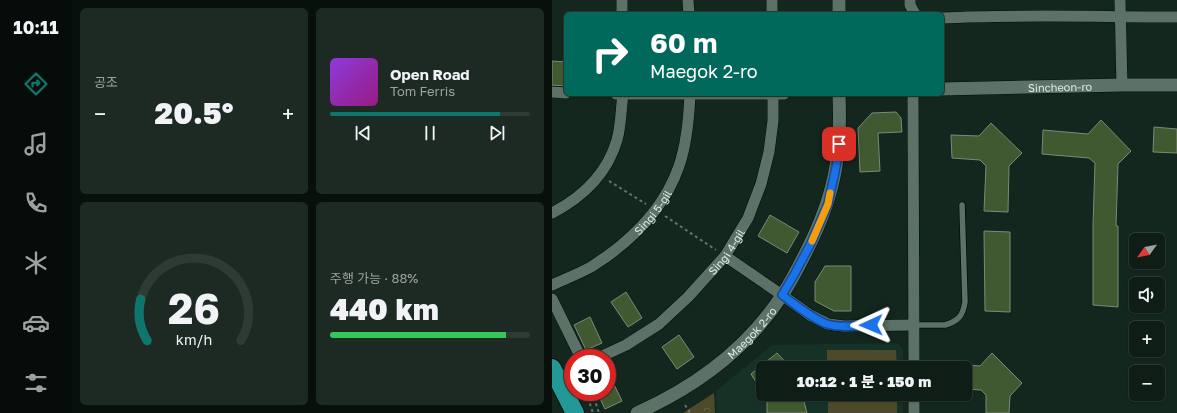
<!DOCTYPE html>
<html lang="ko">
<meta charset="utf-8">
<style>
body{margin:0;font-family:"Golos Text","Noto Sans KR",sans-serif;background:#1c2a23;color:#f1f3f6;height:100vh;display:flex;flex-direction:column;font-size:15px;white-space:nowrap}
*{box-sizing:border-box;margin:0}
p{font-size:13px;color:#9ba2a1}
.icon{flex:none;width:22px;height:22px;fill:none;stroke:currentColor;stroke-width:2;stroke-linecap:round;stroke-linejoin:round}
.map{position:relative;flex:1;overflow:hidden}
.details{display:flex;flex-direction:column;gap:8px;padding:8px;background:#08100c;width:480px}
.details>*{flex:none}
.top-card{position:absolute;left:12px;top:12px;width:380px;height:84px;border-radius:6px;box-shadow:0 1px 3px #0004,0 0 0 1px #2e3b35;background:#00695c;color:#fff;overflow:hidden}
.needle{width:26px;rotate:237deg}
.controls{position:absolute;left:577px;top:233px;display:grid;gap:8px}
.controls a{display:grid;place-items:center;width:36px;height:36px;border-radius:6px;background:#0e1d16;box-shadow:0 1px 3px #0004,0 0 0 1px #2e3b35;font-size:20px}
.speed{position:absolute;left:12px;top:349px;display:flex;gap:8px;font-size:20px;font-weight:700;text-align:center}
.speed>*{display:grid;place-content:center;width:52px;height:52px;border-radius:50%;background:#0e1d16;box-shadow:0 1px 3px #0004,0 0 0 1px #2e3b35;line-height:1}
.speed .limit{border:6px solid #d22;background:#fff;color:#111}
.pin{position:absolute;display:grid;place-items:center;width:34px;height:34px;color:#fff;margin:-17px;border-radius:8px;box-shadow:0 2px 6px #0006}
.me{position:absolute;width:44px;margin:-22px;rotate:269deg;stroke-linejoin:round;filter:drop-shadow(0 0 3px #0008)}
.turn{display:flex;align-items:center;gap:14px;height:84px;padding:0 20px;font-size:18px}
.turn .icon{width:52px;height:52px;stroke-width:2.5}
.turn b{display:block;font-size:28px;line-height:34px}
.big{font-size:30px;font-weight:800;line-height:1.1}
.details .card{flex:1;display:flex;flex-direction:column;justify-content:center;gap:6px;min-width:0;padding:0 14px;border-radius:6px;background:#1c2a23}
.details .dial{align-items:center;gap:0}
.dial svg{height:104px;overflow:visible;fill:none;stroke:#2e3b35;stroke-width:7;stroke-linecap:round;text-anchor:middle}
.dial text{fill:#f1f3f6;stroke:none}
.song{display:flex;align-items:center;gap:12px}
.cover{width:48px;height:48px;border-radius:6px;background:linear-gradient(135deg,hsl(270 70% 55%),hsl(310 70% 35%))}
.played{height:4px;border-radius:2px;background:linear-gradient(90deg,#0f766e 85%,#2e3b35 85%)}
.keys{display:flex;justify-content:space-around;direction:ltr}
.heat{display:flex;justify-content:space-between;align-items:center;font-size:22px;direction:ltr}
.charge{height:6px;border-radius:3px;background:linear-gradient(90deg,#34c759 88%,#2e3b35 0)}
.details .tiles{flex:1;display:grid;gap:8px;grid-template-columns:repeat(2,1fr)}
.trip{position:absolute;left:204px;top:361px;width:216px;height:40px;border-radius:6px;background:#0e1d16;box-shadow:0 1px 3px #0004,0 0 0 1px #2e3b35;font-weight:800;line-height:40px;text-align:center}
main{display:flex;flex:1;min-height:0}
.tabs{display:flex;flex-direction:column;width:72px;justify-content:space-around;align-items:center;background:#060c09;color:#9ba2a1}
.tabs .icon{width:28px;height:28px}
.tabs .on{color:#0f766e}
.tabs b{font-size:18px;color:#f1f3f6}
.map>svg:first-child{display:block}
.built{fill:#163125}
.park{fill:url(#park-crowns)}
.pitch{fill:#4d4a2c}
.building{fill:#415931;stroke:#7e8977}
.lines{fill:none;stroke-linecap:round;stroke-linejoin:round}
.service-casing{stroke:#010f08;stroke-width:7}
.minor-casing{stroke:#010f08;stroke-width:12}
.tertiary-casing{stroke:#010f08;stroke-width:14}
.trunk-casing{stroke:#010f08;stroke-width:20}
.path{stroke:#63746c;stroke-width:2;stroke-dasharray:3 3;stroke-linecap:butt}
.service{stroke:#5d7267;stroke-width:5.5}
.minor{stroke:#5d7267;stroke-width:11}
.tertiary{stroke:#5d7267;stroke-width:13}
.trunk{stroke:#229996;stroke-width:18}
.route-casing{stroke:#114b97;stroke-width:10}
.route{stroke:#1a73e8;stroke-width:7}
.slow{stroke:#f59e0b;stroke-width:7}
.labels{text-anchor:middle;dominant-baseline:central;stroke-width:4;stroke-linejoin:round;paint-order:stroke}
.street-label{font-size:11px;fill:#dfebe5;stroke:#060e0a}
</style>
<main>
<nav class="tabs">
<b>10:11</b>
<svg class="icon on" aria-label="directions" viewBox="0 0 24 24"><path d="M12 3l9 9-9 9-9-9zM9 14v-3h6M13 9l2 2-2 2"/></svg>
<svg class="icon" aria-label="music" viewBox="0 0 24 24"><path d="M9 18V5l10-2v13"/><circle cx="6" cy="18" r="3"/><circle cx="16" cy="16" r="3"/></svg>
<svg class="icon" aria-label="phone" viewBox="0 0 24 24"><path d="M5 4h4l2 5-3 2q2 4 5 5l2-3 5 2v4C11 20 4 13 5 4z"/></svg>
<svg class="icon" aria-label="climate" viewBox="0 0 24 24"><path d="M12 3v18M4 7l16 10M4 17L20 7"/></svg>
<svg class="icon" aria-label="car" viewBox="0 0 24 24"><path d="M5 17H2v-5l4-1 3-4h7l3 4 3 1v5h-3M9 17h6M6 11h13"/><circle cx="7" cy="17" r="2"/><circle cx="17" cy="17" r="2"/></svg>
<svg class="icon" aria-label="filters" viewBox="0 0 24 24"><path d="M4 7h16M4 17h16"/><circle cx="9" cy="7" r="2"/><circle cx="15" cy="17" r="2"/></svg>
</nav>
<section class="details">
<div class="tiles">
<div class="card"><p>공조</p>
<div class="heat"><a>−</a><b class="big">20.5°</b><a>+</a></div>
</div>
<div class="card">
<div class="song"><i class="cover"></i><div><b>Open Road</b><p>Tom Ferris</p></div></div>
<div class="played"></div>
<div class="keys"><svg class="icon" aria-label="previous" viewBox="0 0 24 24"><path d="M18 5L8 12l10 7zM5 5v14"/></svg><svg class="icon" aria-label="pause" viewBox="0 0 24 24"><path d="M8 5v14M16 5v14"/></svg><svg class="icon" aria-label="next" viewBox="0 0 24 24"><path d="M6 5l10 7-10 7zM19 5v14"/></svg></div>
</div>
<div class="card dial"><svg viewBox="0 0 100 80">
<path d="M14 69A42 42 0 1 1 86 69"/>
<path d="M14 69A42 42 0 0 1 9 37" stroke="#0f766e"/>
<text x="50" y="56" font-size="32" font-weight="700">26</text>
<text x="50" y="72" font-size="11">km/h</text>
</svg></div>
<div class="card"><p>주행 가능 · 88%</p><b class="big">440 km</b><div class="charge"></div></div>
</div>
</section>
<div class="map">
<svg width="625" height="413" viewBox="0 0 625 413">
<defs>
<pattern id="park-crowns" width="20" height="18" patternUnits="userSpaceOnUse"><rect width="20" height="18" fill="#4d4a2c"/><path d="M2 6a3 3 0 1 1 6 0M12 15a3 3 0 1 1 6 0" fill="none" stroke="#66644a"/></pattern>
</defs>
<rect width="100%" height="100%" fill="#13271e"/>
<polygon class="built" points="345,343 351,349 351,368 211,368 211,394 351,394 351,413 165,413 164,391 220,345"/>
<polygon class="park" points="162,393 163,413 131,413"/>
<g class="pitch">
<polygon points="275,350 344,350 345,368 275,368"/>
<rect x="276" y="394" width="69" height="19"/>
</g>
<g class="building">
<polygon points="0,61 14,62 14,86 0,85"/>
<polygon points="344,112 349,118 350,132 326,133 328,171 308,172 306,128 320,113"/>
<polygon points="549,120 579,151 566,164 564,226 566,226 566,307 541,305 541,225 543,163 537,158 490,154 491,130 536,134"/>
<polygon points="439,123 470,153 457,166 456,212 432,211 434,166 428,160 400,158 399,135 427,136"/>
<polygon points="602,127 625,129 625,153 601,152"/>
<polygon points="218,215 247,232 235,253 206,236"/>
<polygon points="432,231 458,232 458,312 433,311"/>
<polygon points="273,266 299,266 299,311 282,311 263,301 263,282"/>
<polygon points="74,292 90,318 76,327 59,302"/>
<polygon points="38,317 50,343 34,350 22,325"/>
<polygon points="127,335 142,357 125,369 110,347"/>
<polygon points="225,353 239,368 211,368 211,393 199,374"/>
<polygon points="440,353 470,383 458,396 457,413 434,413 434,395 429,390 413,389 413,365 428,366"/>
<polygon points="55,370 70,401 53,409 45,392 55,392"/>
<polygon points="215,394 250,394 255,413 215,413"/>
</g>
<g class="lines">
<defs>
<path id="service" d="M362,325H393C407,321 411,315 413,302L410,205"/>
<g id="minor">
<polyline points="70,0 70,14"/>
<polyline points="136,0 137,14"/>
<polyline points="220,0 220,14"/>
<polyline points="358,0 358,5 363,14"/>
<polyline points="568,0 570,85"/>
<path d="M390,18C468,14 547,17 625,17"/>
<polyline points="0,92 14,93"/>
<polyline points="64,94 232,94"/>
<polyline points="361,94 362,368"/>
<path d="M0,213C31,197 55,174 65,140C69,126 69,109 71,94"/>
<polyline points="173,256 230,295 258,315 276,324 292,326 361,325"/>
<path id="s1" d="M0,285C13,279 26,274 39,267C44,264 49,260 54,257C86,234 114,204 127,166C135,143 137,118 138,94"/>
<polyline points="0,299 29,358"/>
<path id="s2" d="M46,358L74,345L107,324L136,297L173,256L196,218L209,184L217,152L221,121V94"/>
<polyline points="362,394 362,413"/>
</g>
<g id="tertiary">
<polyline points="287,0 287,14"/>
<path id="s3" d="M390,89L570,85H625"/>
<path id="s4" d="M85,413C143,387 196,348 231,294C239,281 246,268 253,254C267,227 279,198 284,166C288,142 288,118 287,94"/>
</g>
<polyline id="trunk" points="0,368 23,413"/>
</defs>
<use href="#service" class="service-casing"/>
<use href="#minor" class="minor-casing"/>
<use href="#tertiary" class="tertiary-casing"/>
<use href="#trunk" class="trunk-casing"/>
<g class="path">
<polyline points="57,181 94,204"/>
<polyline points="113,216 164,250"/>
<polyline points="34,392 41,413"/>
<polyline points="40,392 47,413"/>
<polyline points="133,405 138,413"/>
</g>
<use href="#service" class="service"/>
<use href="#minor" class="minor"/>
<use href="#tertiary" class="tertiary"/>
<use href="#trunk" class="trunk"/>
</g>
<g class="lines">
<defs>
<path id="route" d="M287,144L284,167L276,204L259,243L242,275L230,295C244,305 259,318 275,324C288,328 305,326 319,325"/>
</defs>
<use href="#route" class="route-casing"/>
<use href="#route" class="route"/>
<polyline class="slow" points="260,241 276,204 278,193"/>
</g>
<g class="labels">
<g class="street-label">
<text stroke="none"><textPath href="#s3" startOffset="118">Sincheon-ro</textPath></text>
<text stroke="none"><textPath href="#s1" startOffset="126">Singi 5-gil</textPath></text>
<text stroke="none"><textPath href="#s2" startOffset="169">Singi 4-gil</textPath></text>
<text stroke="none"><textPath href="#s4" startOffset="141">Maegok 2-ro</textPath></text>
</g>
</g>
</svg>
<div class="controls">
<a><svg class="needle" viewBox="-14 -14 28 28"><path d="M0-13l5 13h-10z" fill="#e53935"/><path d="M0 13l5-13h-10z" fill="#9ba2a1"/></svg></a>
<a><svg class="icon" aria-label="sound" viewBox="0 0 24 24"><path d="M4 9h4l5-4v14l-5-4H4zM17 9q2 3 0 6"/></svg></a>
<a>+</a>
<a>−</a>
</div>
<div class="speed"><div class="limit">30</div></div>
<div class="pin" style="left:287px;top:144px;background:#d93025"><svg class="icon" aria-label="arrive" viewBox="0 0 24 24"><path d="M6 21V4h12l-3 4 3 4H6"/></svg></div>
<svg class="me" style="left:319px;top:325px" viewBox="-20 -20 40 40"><path d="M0-17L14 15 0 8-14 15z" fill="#1a73e8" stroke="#fff" stroke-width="4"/></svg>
<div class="trip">10:12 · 1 분 · 150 m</div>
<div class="top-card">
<div class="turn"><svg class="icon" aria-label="right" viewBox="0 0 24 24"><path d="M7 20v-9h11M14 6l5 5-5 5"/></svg><div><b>60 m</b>Maegok 2-ro</div></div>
</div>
</div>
</main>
